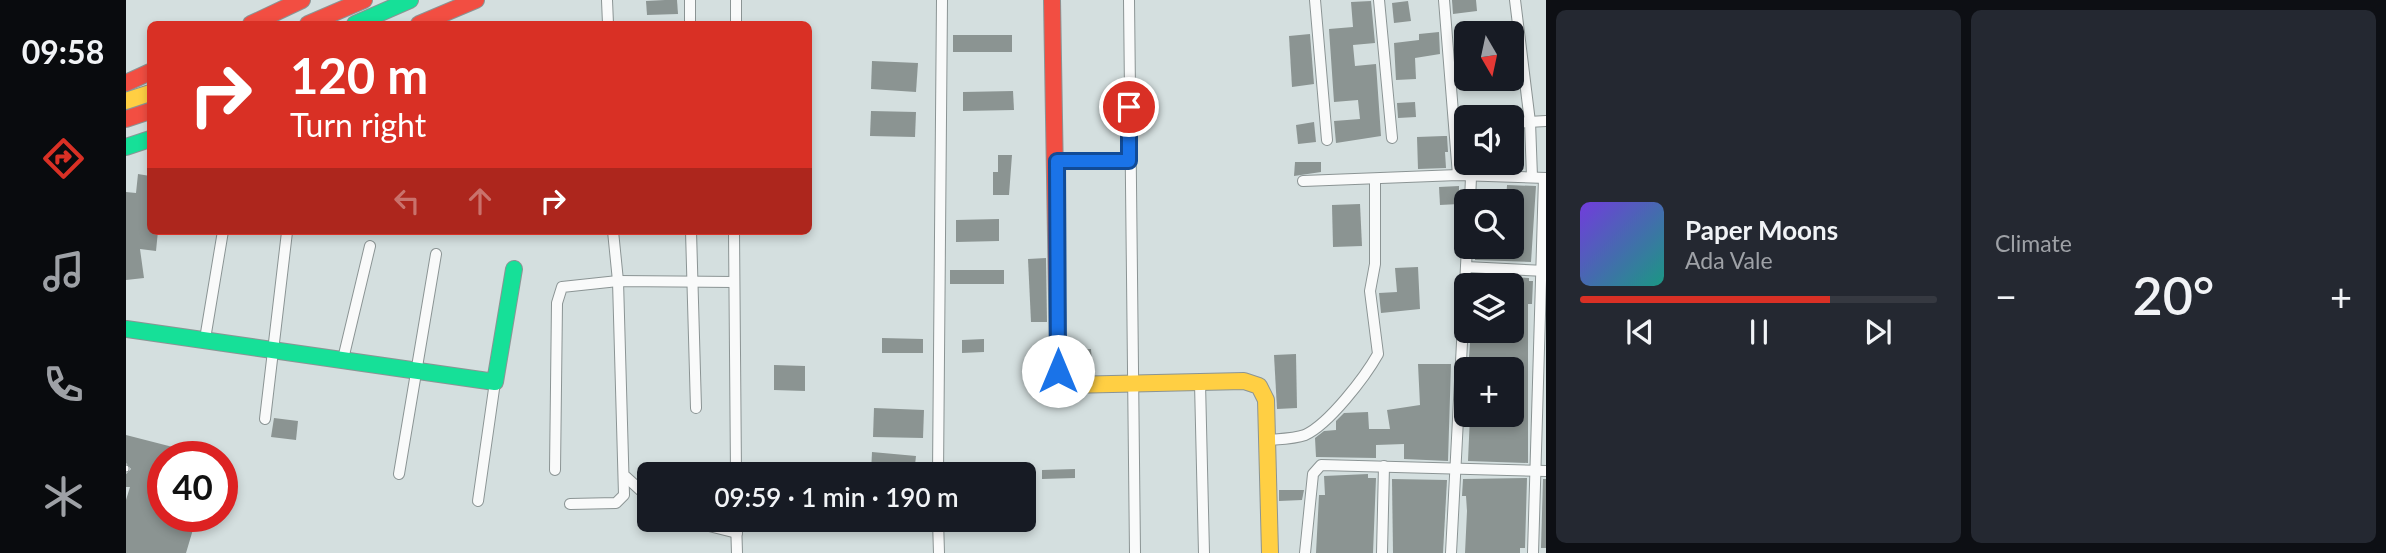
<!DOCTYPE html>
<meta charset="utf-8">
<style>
body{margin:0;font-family:Lato,sans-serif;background:#242831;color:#f1f3f6;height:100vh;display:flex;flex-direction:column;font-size:26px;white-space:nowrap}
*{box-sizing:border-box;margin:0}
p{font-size:23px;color:#9ea1a6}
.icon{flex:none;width:38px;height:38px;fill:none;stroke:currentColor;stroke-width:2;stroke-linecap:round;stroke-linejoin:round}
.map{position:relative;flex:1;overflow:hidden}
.side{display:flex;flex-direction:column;gap:10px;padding:10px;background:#0d0f14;width:840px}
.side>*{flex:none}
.hud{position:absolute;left:21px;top:21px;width:665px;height:214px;border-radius:10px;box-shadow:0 4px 10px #0003;background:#d93025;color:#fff;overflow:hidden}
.needle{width:46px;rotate:171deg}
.fabs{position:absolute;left:1328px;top:21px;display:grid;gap:14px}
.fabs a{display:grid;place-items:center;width:70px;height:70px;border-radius:10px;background:#171b24;box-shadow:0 4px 10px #0003;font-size:35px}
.speed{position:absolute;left:21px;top:441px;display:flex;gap:14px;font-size:35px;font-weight:700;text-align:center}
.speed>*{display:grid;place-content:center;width:91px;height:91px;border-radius:50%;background:#171b24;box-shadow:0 4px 10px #0003;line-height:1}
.speed .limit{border:10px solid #d22;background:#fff;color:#111}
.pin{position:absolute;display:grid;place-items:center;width:60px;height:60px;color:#fff;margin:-30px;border:4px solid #fff;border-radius:50%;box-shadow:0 2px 7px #0007}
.me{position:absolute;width:77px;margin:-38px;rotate:0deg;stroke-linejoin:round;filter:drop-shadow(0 0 5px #0008)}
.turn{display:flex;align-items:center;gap:24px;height:147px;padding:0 28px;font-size:32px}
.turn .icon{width:91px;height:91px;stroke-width:2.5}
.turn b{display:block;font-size:49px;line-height:60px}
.lanes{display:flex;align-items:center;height:66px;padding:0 28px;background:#0003;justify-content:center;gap:35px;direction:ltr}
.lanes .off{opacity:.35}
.big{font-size:52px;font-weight:600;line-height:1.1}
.side .tile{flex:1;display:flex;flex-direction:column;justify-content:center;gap:10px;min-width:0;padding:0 24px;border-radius:10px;background:#242831}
.song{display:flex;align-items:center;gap:21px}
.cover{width:84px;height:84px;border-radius:10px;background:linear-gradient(135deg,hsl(260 70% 55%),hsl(170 70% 35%))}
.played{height:7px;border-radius:4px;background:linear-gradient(90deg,#d93025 70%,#363941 70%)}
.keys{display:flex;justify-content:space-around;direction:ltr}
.heat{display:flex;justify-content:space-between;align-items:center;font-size:38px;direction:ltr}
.side .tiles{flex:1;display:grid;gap:10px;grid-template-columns:repeat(2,1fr)}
.trip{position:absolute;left:511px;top:462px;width:399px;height:70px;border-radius:10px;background:#171b24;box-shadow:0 4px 10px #0003;font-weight:600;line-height:70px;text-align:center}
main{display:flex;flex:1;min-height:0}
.dock{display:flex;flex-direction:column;width:126px;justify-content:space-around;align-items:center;background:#090b0e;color:#9ea1a6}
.dock .icon{width:49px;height:49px}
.dock .active{color:#d93025}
.dock b{font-size:32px;color:#f1f3f6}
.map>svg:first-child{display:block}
.building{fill:#8b9492}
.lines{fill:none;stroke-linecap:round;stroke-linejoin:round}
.lane-casing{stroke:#8b9494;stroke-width:7}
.street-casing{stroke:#8b9494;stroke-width:12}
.fast-casing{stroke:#8b9494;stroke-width:18}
.slow-casing{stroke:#8b9494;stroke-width:18}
.jam-casing{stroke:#8b9494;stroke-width:18}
.lane{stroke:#f9fafa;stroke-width:5}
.street{stroke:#f9fafa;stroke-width:10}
.fast{stroke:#16e098;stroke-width:16}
.slow{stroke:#ffcf43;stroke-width:16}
.jam{stroke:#f24e42;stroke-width:16}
.route-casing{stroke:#114b97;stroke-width:18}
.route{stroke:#1a73e8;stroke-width:12}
</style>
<main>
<nav class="dock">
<b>09:58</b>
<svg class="icon active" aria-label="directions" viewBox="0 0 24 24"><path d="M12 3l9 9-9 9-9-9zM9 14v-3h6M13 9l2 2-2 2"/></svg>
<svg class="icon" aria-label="music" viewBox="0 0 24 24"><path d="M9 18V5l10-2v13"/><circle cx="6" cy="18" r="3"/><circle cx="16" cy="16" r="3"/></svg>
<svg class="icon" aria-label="phone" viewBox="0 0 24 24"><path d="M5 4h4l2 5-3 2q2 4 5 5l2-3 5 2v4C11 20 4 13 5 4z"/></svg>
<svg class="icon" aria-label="climate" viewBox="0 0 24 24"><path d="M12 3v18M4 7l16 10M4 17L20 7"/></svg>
</nav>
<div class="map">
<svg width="1420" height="553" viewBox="0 0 1420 553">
<rect width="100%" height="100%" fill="#d4dfdf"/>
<g class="building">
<polygon points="539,0 551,0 552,14 521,15 520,1"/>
<polygon points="1326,0 1350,0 1351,11 1327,14"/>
<polygon points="1245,1 1249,43 1227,45 1229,66 1250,64 1255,136 1210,143 1208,121 1234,119 1232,100 1208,102 1203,29 1227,27 1225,2"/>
<polygon points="1282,1 1285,21 1268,23 1266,3"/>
<polygon points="1340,29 1340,46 1330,47 1328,30"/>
<polygon points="1313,32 1314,54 1289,58 1290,79 1270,80 1268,43 1293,40 1293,34"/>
<polygon points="1184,34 1188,84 1166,87 1163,36"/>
<rect x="827" y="35" width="59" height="17"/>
<polygon points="746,61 792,63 790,92 745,89"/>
<polygon points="1358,79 1391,79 1392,85 1359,89"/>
<polygon points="887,91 888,110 837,111 837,92"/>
<polygon points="1289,102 1290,117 1272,118 1271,103"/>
<polygon points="745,111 790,112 789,137 744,136"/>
<polygon points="1188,122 1190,142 1172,144 1170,125"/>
<polygon points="1318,136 1321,136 1322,152 1319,152 1320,168 1292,169 1291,137"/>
<polygon points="872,155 886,155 883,195 867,195 867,172 872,172"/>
<polygon points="1169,162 1195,162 1195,172 1168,176"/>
<polygon points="12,174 24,176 24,231 32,231 30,251 14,249 18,278 0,280 0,192 10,193"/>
<polygon points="1381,185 1410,186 1405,262 1349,260 1349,247 1386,247 1386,201 1380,201"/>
<polygon points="1333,186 1333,204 1314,205 1313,187"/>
<polygon points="1234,204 1236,246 1207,247 1206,205"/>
<polygon points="873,219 873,241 830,242 830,220"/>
<polygon points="920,258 921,322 905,322 902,259"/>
<polygon points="1292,267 1294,309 1255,313 1253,293 1271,292 1269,268"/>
<rect x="824" y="270" width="54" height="14"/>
<polygon points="1348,275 1403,278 1403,281 1407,281 1406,304 1402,304 1402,463 1342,461 1344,415 1386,415 1386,369 1342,369 1345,331 1386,331 1386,285 1348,285"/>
<polygon points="756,338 797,339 797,353 756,353"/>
<polygon points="858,339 858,352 836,353 836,340"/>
<polygon points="965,349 966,363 942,364 942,350"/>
<polygon points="1170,354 1171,408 1151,409 1148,355"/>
<polygon points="1292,364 1325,364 1322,461 1278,459 1278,444 1250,445 1250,458 1190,457 1189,438 1198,431 1210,430 1210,421 1218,413 1242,412 1243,429 1264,429 1261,410 1294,405"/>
<polygon points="648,365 679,366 679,391 648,390"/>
<polygon points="748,408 798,410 797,438 747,437"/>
<polygon points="148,418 172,421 170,440 145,437"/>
<polygon points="0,435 74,454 37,457 37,516 71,516 60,553 0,553 0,500 4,487 0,487 0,474 5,469 0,463"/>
<polygon points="746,452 790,456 788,474 745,473"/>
<polygon points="949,469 949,478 916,479 916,470"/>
<polygon points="1242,474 1242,478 1250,478 1247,553 1190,553 1193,495 1199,495 1198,476"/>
<polygon points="1401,478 1399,548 1394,548 1394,553 1339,553 1341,511 1340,496 1336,496 1337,479"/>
<polygon points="1266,479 1321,480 1317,553 1267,553"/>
<polygon points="1417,479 1420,479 1420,548 1415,548"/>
<polygon points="1153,490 1178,490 1176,500 1153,501"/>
</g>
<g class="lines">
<defs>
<polyline id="lane" points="0,469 0,468"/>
<g id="street">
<polyline points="481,0 482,24"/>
<polyline points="564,0 564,24"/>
<polyline points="1003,0 1009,553"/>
<polyline points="1189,0 1201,140"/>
<polyline points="1253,0 1266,138"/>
<polyline points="1318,0 1332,175"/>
<polyline points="1389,0 1404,122 1406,177"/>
<polyline points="610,24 610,0"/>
<polyline points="1386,123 1420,121"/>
<polyline points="931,161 1003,161"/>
<polyline points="1177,181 1332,175 1420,178"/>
<polyline points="1344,201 1345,177"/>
<polyline points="565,231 570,408"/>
<polyline points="608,231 610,474"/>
<polyline points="1340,267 1420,271"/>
<polyline points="79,339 97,231"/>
<polyline points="217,359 244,246"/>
<polyline points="1074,383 1078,553"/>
<polyline points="139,419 161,232"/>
<path d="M1141,440C1153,439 1168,439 1179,435C1203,424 1239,377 1252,354L1244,291L1249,264V179"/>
<polyline points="429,470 431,303 436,287 492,281 608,282"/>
<polyline points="273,474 310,254"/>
<polyline points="812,474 816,0"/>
<polyline points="500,477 523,498"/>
<polyline points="352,501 369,382"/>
<polyline points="444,504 490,503 498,495 492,281 487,231"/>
<polyline points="559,520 611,533"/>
<polyline points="610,520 611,553"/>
<polyline points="812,520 813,553"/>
<polyline points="1179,553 1187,474 1195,465 1420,471"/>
<polyline points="1256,553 1258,466"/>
<polyline points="1325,553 1341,247"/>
<polyline points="1407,553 1418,178"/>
</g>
<g id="fast">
<polyline points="229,24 284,0"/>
<polyline points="0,147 24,139"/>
<polyline points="0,329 369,382 388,269"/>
</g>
<g id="slow">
<polyline points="0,101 24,93"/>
<polyline points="932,354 935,381 942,385 1118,381 1133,386 1140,400 1144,553"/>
</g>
<g id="jam">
<polyline points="926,0 932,354"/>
<polyline points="125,24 176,0"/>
<polyline points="182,24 238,0"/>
<polyline points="293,24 350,0"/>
<polyline points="0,83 24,72"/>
<polyline points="0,119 24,111"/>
</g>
</defs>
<use href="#lane" class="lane-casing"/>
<use href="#street" class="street-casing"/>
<use href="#fast" class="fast-casing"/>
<use href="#slow" class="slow-casing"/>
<use href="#jam" class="jam-casing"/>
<use href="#lane" class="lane"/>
<use href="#street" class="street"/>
<use href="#fast" class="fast"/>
<use href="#slow" class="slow"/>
<use href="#jam" class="jam"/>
</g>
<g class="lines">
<defs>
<polyline id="route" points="932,371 931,161 1003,161 1003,107"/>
</defs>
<use href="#route" class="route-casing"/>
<use href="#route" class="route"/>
</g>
</svg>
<div class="fabs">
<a><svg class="needle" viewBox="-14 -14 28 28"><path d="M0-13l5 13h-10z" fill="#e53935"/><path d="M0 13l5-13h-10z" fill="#9ea1a6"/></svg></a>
<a><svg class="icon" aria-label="sound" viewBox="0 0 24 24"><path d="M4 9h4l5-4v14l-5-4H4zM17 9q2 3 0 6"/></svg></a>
<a><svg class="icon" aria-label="search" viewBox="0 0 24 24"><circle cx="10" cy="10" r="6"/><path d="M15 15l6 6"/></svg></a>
<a><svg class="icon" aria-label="layers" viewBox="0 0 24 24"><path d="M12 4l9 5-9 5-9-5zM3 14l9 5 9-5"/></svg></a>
<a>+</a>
</div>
<div class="speed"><div class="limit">40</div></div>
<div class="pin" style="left:1003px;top:107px;background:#d93025"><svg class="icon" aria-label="arrive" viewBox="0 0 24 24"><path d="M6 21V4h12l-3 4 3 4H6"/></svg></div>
<svg class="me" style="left:932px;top:371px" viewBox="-20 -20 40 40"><circle r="19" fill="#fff"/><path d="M0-13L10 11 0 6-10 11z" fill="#1a73e8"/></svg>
<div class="trip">09:59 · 1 min · 190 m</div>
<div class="hud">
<div class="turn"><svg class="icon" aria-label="right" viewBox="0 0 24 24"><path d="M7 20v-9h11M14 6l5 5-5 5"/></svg><div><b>120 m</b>Turn right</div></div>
<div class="lanes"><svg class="icon off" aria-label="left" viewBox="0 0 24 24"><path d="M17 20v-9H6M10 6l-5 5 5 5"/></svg><svg class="icon off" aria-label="ahead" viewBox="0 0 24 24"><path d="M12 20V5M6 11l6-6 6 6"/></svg><svg class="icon" aria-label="right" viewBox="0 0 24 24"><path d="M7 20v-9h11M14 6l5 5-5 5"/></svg></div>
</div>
</div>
<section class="side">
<div class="tiles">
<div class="tile">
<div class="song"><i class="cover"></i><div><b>Paper Moons</b><p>Ada Vale</p></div></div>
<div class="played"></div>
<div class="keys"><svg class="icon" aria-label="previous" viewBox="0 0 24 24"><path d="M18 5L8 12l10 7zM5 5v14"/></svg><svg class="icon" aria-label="pause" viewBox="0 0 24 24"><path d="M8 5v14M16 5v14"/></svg><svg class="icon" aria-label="next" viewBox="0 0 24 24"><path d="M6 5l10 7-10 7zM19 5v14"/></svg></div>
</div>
<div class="tile"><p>Climate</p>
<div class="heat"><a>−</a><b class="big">20°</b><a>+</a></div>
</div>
</div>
</section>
</main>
